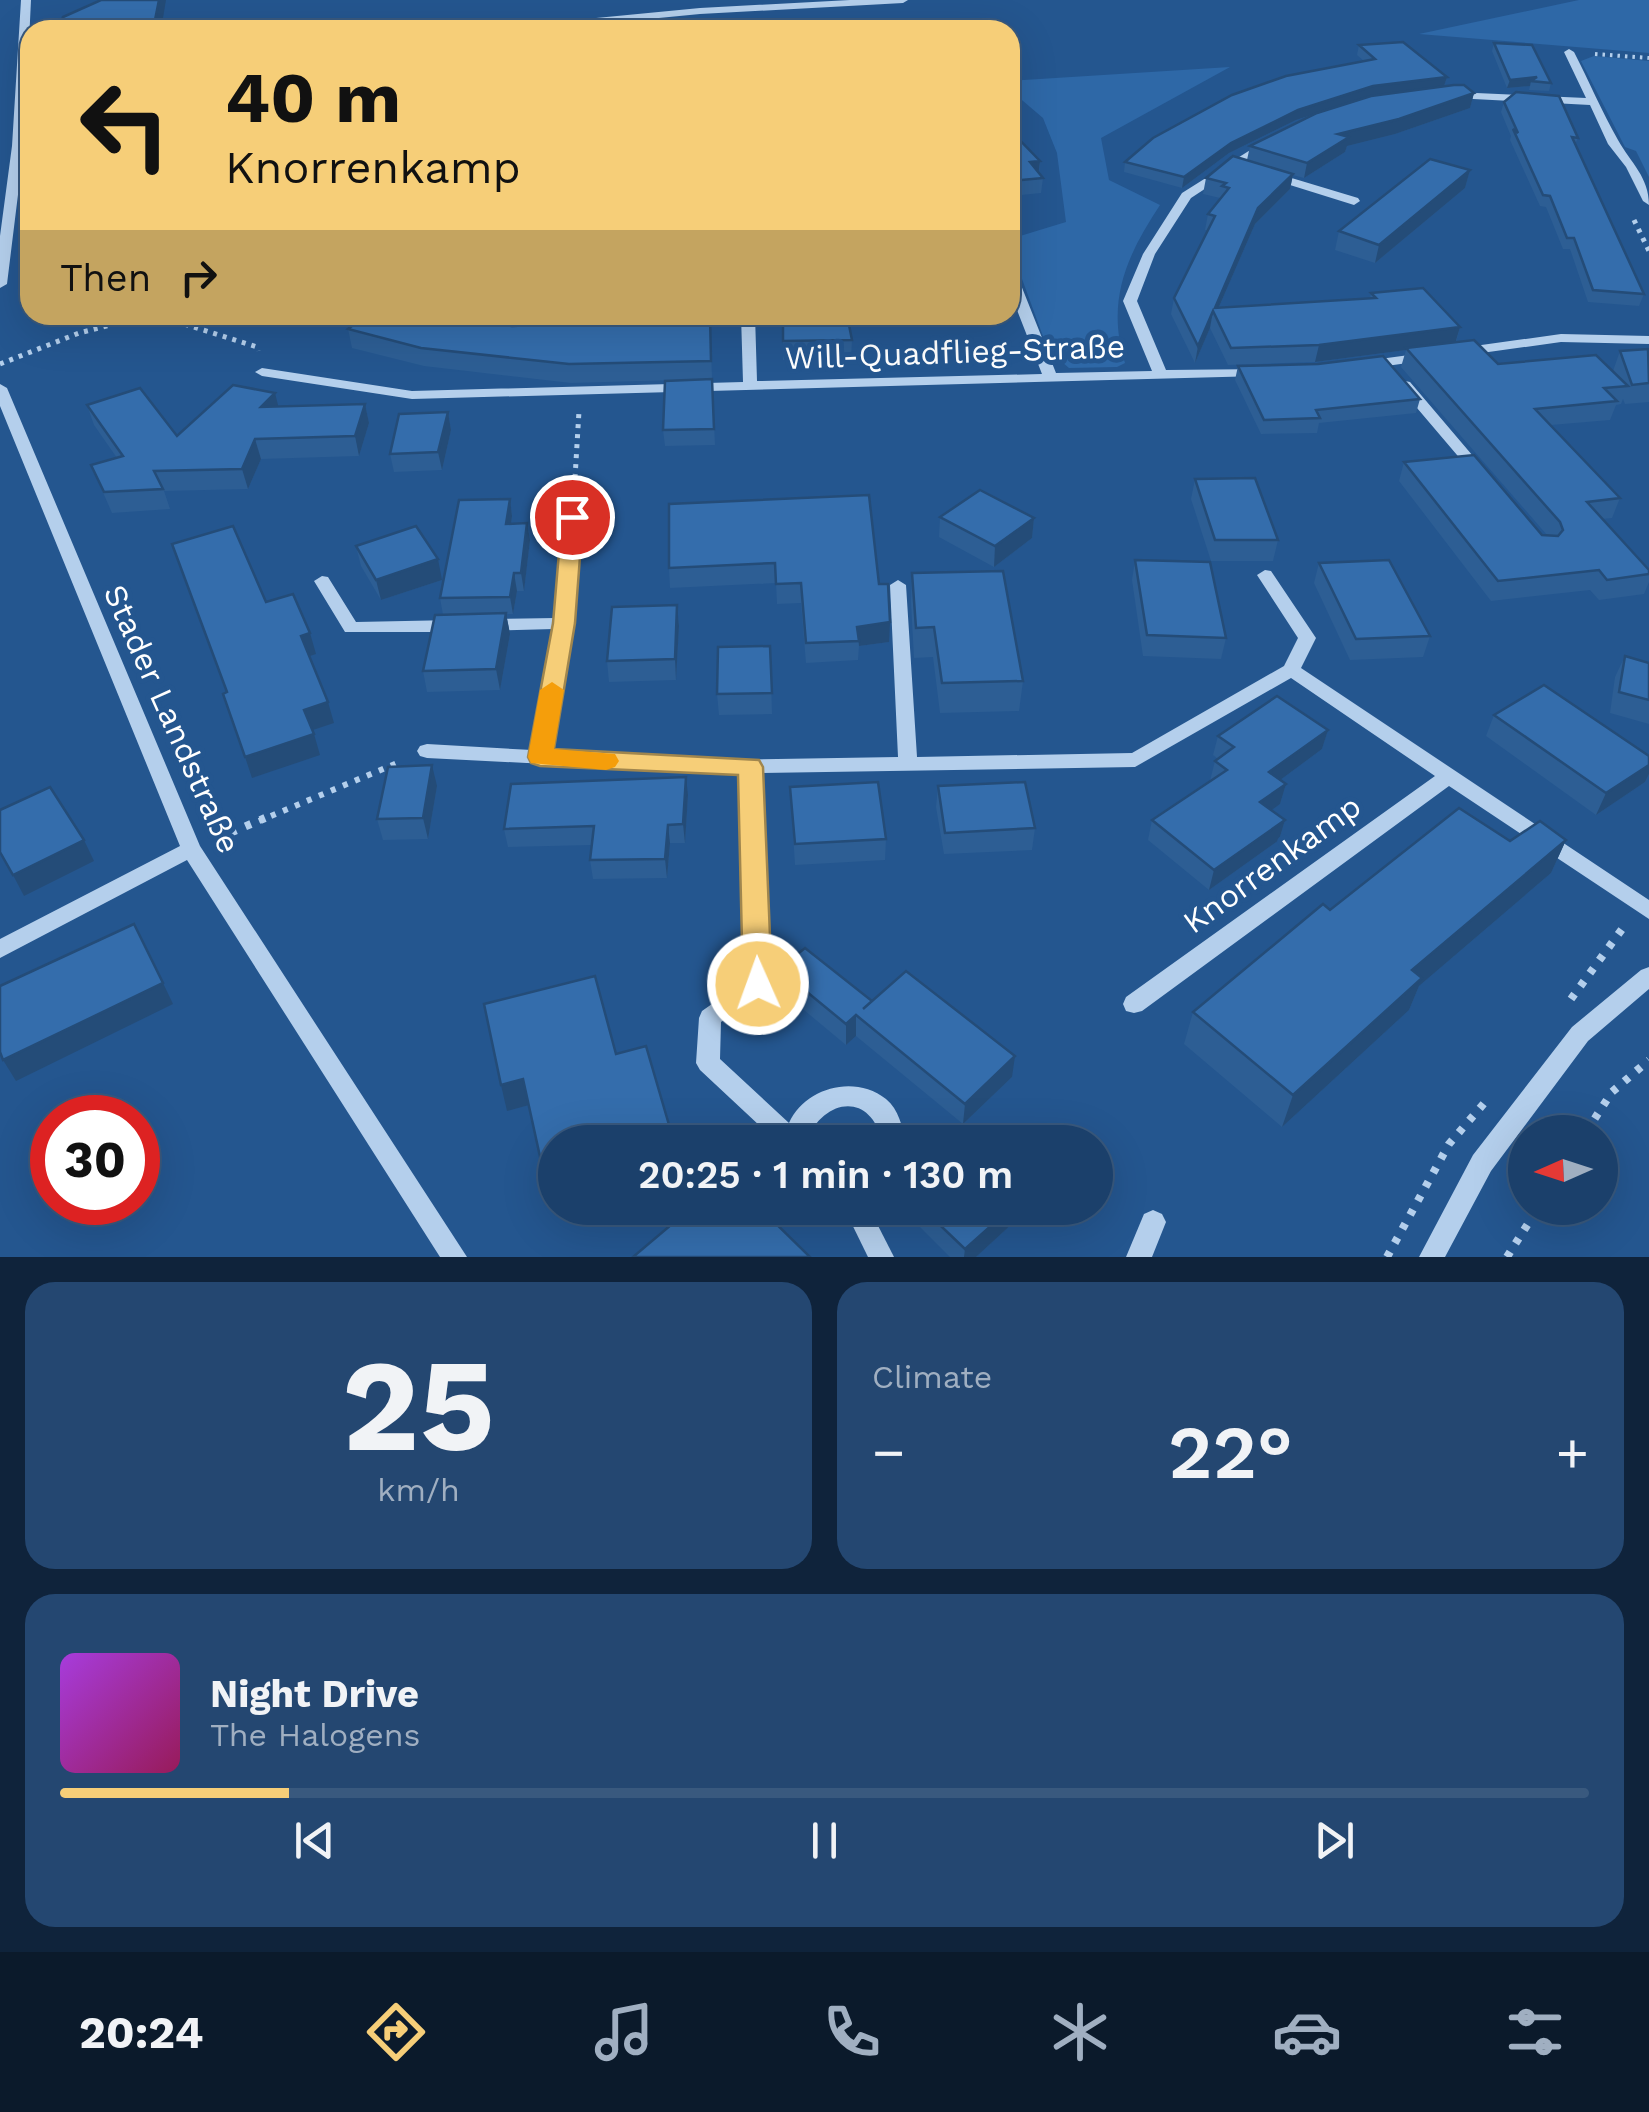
<!DOCTYPE html>
<meta charset="utf-8">
<style>
body{margin:0;font-family:"Work Sans",sans-serif;background:#244771;color:#f1f3f6;height:100vh;display:flex;flex-direction:column;font-size:38px;white-space:nowrap}
*{box-sizing:border-box;margin:0}
p{font-size:32px;color:#a0afc1}
.icon{flex:none;width:55px;height:55px;fill:none;stroke:currentColor;stroke-width:2;stroke-linecap:round;stroke-linejoin:round}
.map{position:relative;height:1257px;overflow:hidden}
.side{display:flex;flex-direction:column;gap:25px;padding:25px;background:#0f233b;flex:1}
.side>*{flex:none}
.hud{position:absolute;left:20px;top:20px;width:1000px;height:305px;border-radius:30px;box-shadow:0 10px 40px #0002,0 0 0 2px #39597e;background:#f6ce78;color:#111;overflow:hidden}
.needle{width:65px;rotate:267deg}
.buttons{position:absolute;left:1508px;top:1115px;display:grid;gap:20px}
.buttons a{display:grid;place-items:center;width:110px;height:110px;border-radius:50%;background:#1b406b;box-shadow:0 10px 40px #0002,0 0 0 2px #39597e;font-size:50px}
.speed{position:absolute;left:30px;top:1095px;display:flex;gap:20px;font-size:50px;font-weight:700;text-align:center}
.speed>*{display:grid;place-content:center;width:130px;height:130px;border-radius:50%;background:#1b406b;box-shadow:0 10px 40px #0002,0 0 0 2px #39597e;line-height:1}
.speed .limit{border:15px solid #d22;background:#fff;color:#111}
.pin{position:absolute;display:grid;place-items:center;width:85px;height:85px;color:#fff;margin:-42px;border:5px solid #fff;border-radius:50%;box-shadow:0 2px 10px #0007}
.me{position:absolute;width:110px;margin:-55px;rotate:358deg;stroke-linejoin:round;filter:drop-shadow(0 0 8px #0008)}
.turn{display:flex;align-items:center;gap:35px;height:210px;padding:0 40px;font-size:45px}
.turn .icon{width:130px;height:130px;stroke-width:2.5}
.turn b{display:block;font-size:70px;line-height:85px}
.then{display:flex;align-items:center;height:95px;padding:0 40px;background:#0003;gap:20px;font-size:38px}
.big{font-size:75px;font-weight:600;line-height:1.1}
.side .widget{flex:1;display:flex;flex-direction:column;justify-content:center;gap:15px;min-width:0;padding:0 35px;border-radius:30px;background:#244771}
.side .dial{align-items:center;gap:0}
.dial b{font-size:130px;line-height:1}
.song{display:flex;align-items:center;gap:30px}
.cover{width:120px;height:120px;border-radius:15px;background:linear-gradient(135deg,hsl(280 70% 55%),hsl(330 70% 35%))}
.played{height:10px;border-radius:5px;background:linear-gradient(90deg,#f6ce78 15%,#39597e 15%)}
.keys{display:flex;justify-content:space-around;direction:ltr}
.heat{display:flex;justify-content:space-between;align-items:center;font-size:55px;direction:ltr}
.side .tiles{flex:1;display:grid;gap:25px;grid-template-columns:1fr 1fr}
.widget:last-child{grid-column:span 2}
.trip{position:absolute;left:538px;top:1125px;width:575px;height:100px;border-radius:50px;background:#1b406b;box-shadow:0 10px 40px #0002,0 0 0 2px #39597e;font-weight:600;line-height:100px;text-align:center}
.tabs{display:flex;height:160px;justify-content:space-around;align-items:center;background:#0b1a2b;color:#a0afc1}
.tabs .icon{width:70px;height:70px}
.tabs .active{color:#f6ce78}
.tabs b{font-size:45px;color:#f1f3f6}
.map>svg:first-child{display:block}
.green{fill:#2e68a7}
.lines{fill:none;stroke-linecap:round;stroke-linejoin:round}
.path-far3{stroke:#b4cfec;stroke-width:4;stroke-dasharray:2.5 5;stroke-linecap:butt}
.path-far2{stroke:#b4cfec;stroke-width:5;stroke-dasharray:4 6;stroke-linecap:butt}
.path-far1{stroke:#b4cfec;stroke-width:6;stroke-dasharray:5 8;stroke-linecap:butt}
.path{stroke:#b4cfec;stroke-width:8;stroke-dasharray:6 10;stroke-linecap:butt}
.minor{fill:#b4cfec;fill-rule:evenodd}
.wall{fill:#2d5e94}
.shaded-wall{fill:#244c78}
.building{fill:#346dac;stroke:#244c78;stroke-width:2.5}
.route{fill:#f6ce78;stroke:#a0864e;stroke-width:2.5}
.slow{fill:#f59e0b}
.labels{text-anchor:middle;dominant-baseline:central;stroke-width:10;stroke-linejoin:round;paint-order:stroke}
.street-label{font-size:32px;fill:#fff;stroke:#24568f}
</style>
<div class="map">
<svg width="1649" height="1257" viewBox="0 0 1649 1257">
<rect width="100%" height="100%" fill="#24568f"/>
<g class="green">
<polygon points="1579,0 1649,0 1649,53 1419,34"/>
<polygon points="1594,56 1649,61 1649,177 1636,151 1625,147 1581,61"/>
<path d="M1230,67L1101,138L1109,180L1160,205C1126,256 1106,302 1125,363L1117,367L1069,368L1048,350L1010,246V239L1066,222L1057,153L1043,118L1010,90V81Z"/>
</g>
<g class="lines">
<polyline class="path-far3" points="1595,54 1649,58"/>
<g class="path-far2">
<polyline points="1634,220 1649,251"/>
<polyline points="156,315 257,347 258,351"/>
<polyline points="0,364 79,333 150,315"/>
<polyline points="575,478 579,411"/>
</g>
<g class="path-far1">
<polyline points="574,498 575,476"/>
<polyline points="259,821 402,761"/>
</g>
<g class="path">
<polyline points="216,839 265,818"/>
<polyline points="1571,999 1625,925"/>
<polyline points="1586,1132 1612,1092 1649,1060"/>
<polyline points="1387,1257 1449,1144 1486,1101"/>
<polyline points="1507,1257 1538,1208"/>
</g>
<g class="minor">
<polygon points="21,0 31,0 24,146 7,284 0,288 0,236 12,146"/>
<polygon points="850,0 908,0 903,3 700,14 535,30 499,30 504,27 700,8"/>
<path d="M1569,49L1574,52C1589,81 1602,112 1618,140C1631,163 1649,177 1649,205L1643,201L1626,167L1608,144L1590,105L1454,98L1449,95L1454,92L1586,98L1564,52Z"/>
<polygon points="1263,142 1273,144 1191,198 1155,254 1137,301 1166,370 1265,369 1265,375 1260,376 412,399 262,376 255,372 262,368 412,391 743,382 741,315 755,315 757,381 1042,374 1010,292 1010,271 1017,275 1056,373 1152,371 1123,301 1143,254 1182,193"/>
<polygon points="1268,171 1358,198 1360,201 1354,205 1264,177 1262,175"/>
<polygon points="1561,334 1649,336 1649,344 1561,342 1460,356 1453,352 1460,348"/>
<polygon points="1424,353 1429,354 1429,360 1365,369 1358,365 1365,361"/>
<polygon points="1405,381 1410,382 1484,469 1487,472 1484,475 1474,475 1400,388 1398,385"/>
<polygon points="0,384 7,388 200,846 467,1257 440,1257 187,860 0,958 0,939 180,846 0,406"/>
<path d="M573,512L581,517L573,623L551,751L717,760L898,757L890,585L898,580L906,585L917,757L1132,753L1284,666L1298,638L1257,575L1265,570L1271,571L1316,638L1301,668L1649,900V919L1449,786L1142,1011L1134,1013L1126,1011L1123,1004L1126,997L1435,776L1291,678L1135,767L761,773L768,984L765,990L721,1022L720,1059L789,1123C805,1088 854,1074 886,1099C899,1110 902,1126 906,1142H882C871,1091 823,1098 806,1142H777L700,1070L696,1063L699,1018L702,1011L746,980L742,774L427,758L420,756L417,751L420,746L427,744L532,750L554,629L485,631L476,625L485,619L556,618L565,517Z"/>
<polygon points="322,576 328,577 356,622 454,620 463,626 454,632 345,632 314,581"/>
<polygon points="1649,967 1649,989 1588,1041 1491,1171 1445,1257 1419,1257 1473,1155 1572,1027 1641,970"/>
<polygon points="844,1208 869,1208 894,1257 868,1257"/>
<polygon points="1153,1210 1162,1214 1166,1222 1152,1257 1126,1257 1144,1214"/>
</g>
</g>
<g class="wall">
<polygon points="1494,43 1551,83 1549,91 1529,90 1530,86 1507,88 1492,51"/>
<polygon points="1359,45 1447,77 1444,86 1474,93 1470,108 1395,134 1347,146 1345,152 1304,178 1293,175 1290,189 1255,224 1219,307 1370,299 1371,293 1460,327 1456,342 1498,364 1613,371 1620,351 1649,350 1649,402 1625,404 1623,399 1621,404 1616,405 1610,420 1551,425 1620,498 1612,518 1602,519 1649,570 1649,582 1644,594 1599,600 1590,590 1491,601 1399,481 1404,462 1542,535 1547,535 1401,367 1406,350 1315,362 1228,365 1210,328 1195,363 1171,314 1174,298 1207,230 1205,230 1208,214 1220,198 1203,194 1206,178 1247,160 1250,146 1315,114 1296,120 1229,153 1182,188 1124,172 1125,162 1364,61 1357,55"/>
<polygon points="1504,102 1578,138 1575,144 1644,294 1639,306 1588,302 1570,249 1563,249 1546,207 1540,206 1510,140 1511,136 1501,112"/>
<polygon points="1010,130 1040,161 1039,173 1043,178 1041,193 1010,196"/>
<polygon points="1470,170 1465,188 1375,263 1335,250 1339,231"/>
<polygon points="710,315 712,379 571,383 424,366 352,348 348,329 451,319 512,326 635,321"/>
<polygon points="783,315 852,340 851,359 783,360"/>
<polygon points="1238,366 1420,399 1416,413 1319,423 1317,433 1261,434 1235,380"/>
<polygon points="712,379 715,445 665,446 663,430"/>
<polygon points="365,404 369,423 359,456 261,459 248,489 164,491 170,509 112,513 91,465 117,458 94,425 87,405 177,436 278,406"/>
<polygon points="448,412 451,430 442,470 394,472 390,454"/>
<polygon points="1195,479 1278,540 1273,561 1211,561 1191,499"/>
<polygon points="510,499 512,516 511,524 527,523 530,540 524,591 517,591 513,614 506,614 510,634 500,690 427,692 423,671 443,615 440,598"/>
<polygon points="669,504 879,584 889,642 859,646 858,660 806,663 801,603 777,604 776,583 670,588 669,568"/>
<polygon points="940,517 1034,518 1032,538 994,567 939,537"/>
<polygon points="356,546 442,580 381,600 361,566"/>
<polygon points="1135,560 1226,638 1221,659 1143,656 1132,580"/>
<polygon points="1319,563 1430,636 1423,657 1350,660 1314,583"/>
<polygon points="912,573 1023,681 1019,711 940,713 933,657 914,658 911,603"/>
<polygon points="677,605 679,626 676,680 609,682 607,661"/>
<polygon points="770,646 772,714 719,715 717,694"/>
<polygon points="1625,656 1649,663 1649,724 1610,713 1615,677"/>
<polygon points="1494,715 1649,756 1649,774 1645,782 1596,815 1486,736"/>
<polygon points="1328,730 1322,749 1280,780 1286,784 1280,804 1271,810 1285,820 1279,840 1209,890 1148,840 1152,820 1210,781 1215,761 1218,759 1213,755 1218,736"/>
<polygon points="437,786 428,839 383,840 377,819"/>
<polygon points="938,786 1035,828 1032,850 944,854 936,807"/>
<polygon points="790,787 886,839 885,860 795,865"/>
<polygon points="688,795 685,843 670,843 667,878 593,879 590,860 592,845 508,847 504,829"/>
<polygon points="1566,840 1551,873 1419,986 1409,1010 1282,1127 1184,1044 1193,1012 1330,910 1510,841"/>
<polygon points="779,969 872,1001 1012,1077 963,1124 856,1036 846,1045 780,990"/>
<polygon points="911,1208 1027,1208 1026,1211 976,1257 950,1257 910,1217"/>
</g>
<g class="shaded-wall">
<polygon points="159,0 166,0 161,30 153,30"/>
<polygon points="1447,77 1444,86 1371,96 1296,120 1229,153 1182,188 1184,177 1231,143 1298,110 1373,86"/>
<polygon points="1537,77 1531,81 1530,86 1507,88 1510,80"/>
<polygon points="1474,93 1470,108 1395,134 1347,146 1345,152 1304,178 1307,163 1338,134"/>
<polygon points="1040,161 1038,176 1030,162"/>
<polygon points="1470,170 1465,188 1375,263 1379,245"/>
<polygon points="1293,174 1290,189 1255,224 1215,316 1215,308 1258,208"/>
<polygon points="1213,311 1210,328 1195,363 1198,346"/>
<polygon points="1460,327 1455,344 1406,348 1406,350 1315,362 1319,345"/>
<polygon points="275,393 280,413 261,407"/>
<polygon points="365,404 369,423 359,456 355,436"/>
<polygon points="448,412 451,430 442,470 438,452"/>
<polygon points="255,439 261,459 248,489 242,469"/>
<polygon points="510,499 512,516 509,541 506,524"/>
<polygon points="1034,518 1032,538 994,567 995,546"/>
<polygon points="527,523 530,540 524,591 521,573"/>
<polygon points="438,559 442,580 381,600 376,580"/>
<polygon points="514,573 517,591 513,614 510,597"/>
<polygon points="677,605 679,626 676,680 675,659"/>
<polygon points="506,613 510,634 500,690 496,669"/>
<polygon points="890,622 889,642 859,646 857,627"/>
<polygon points="310,633 316,654 307,657 301,636"/>
<polygon points="328,702 334,723 310,731 304,710"/>
<polygon points="1328,730 1322,749 1264,792 1269,772"/>
<polygon points="314,734 320,755 252,778 245,757"/>
<polygon points="432,765 437,786 428,839 423,818"/>
<polygon points="1649,765 1649,774 1645,782 1596,815 1606,793"/>
<polygon points="686,777 688,795 685,843 683,824"/>
<polygon points="1286,784 1280,804 1255,822 1260,802"/>
<polygon points="1285,820 1279,840 1209,890 1214,870"/>
<polygon points="668,825 670,843 667,878 665,859"/>
<polygon points="84,840 94,861 24,896 13,875"/>
<polygon points="1566,840 1551,873 1419,986 1409,1010 1282,1127 1293,1095 1412,970"/>
<polygon points="163,983 173,1004 16,1081 3,1060"/>
<polygon points="856,1015 856,1036 846,1045 846,1024"/>
<polygon points="1015,1056 1012,1077 963,1124 965,1104"/>
<polygon points="523,1079 529,1105 507,1111 501,1085"/>
<polygon points="555,1181 555,1208 558,1208 551,1210 546,1184"/>
<polygon points="1011,1208 1027,1208 1026,1211 976,1257 964,1257 965,1249"/>
</g>
<g class="building">
<polygon points="101,0 159,0 153,30 59,30 63,17"/>
<polygon points="1403,42 1447,77 1373,86 1298,110 1231,143 1184,177 1125,162 1153,138 1232,95 1286,76 1375,59 1359,45"/>
<polygon points="1494,43 1532,45 1551,83 1531,81 1537,77 1510,80"/>
<polygon points="1454,85 1464,85 1474,93 1399,119 1338,134 1349,137 1307,163 1250,146 1317,113 1371,96"/>
<polygon points="1516,92 1559,96 1578,138 1572,137 1644,294 1593,290 1574,238 1567,238 1550,196 1543,195 1513,129 1518,133 1504,102"/>
<polygon points="1010,130 1040,161 1030,162 1043,178 1010,181"/>
<polygon points="1233,156 1293,174 1258,208 1215,308 1376,298 1371,293 1423,288 1460,327 1319,345 1231,348 1213,311 1198,346 1174,298 1215,216 1208,214 1229,188 1222,186 1226,183 1206,178"/>
<polygon points="1430,159 1470,170 1379,245 1339,231"/>
<polygon points="366,315 433,315 451,319 512,326 635,321 636,315 710,315 711,361 569,364 421,348 348,329"/>
<polygon points="783,315 847,315 852,340 783,341"/>
<polygon points="1474,340 1498,364 1596,355 1628,386 1604,388 1617,401 1535,409 1620,498 1587,502 1649,570 1649,574 1607,580 1599,570 1498,581 1404,462 1474,455 1542,535 1558,536 1563,530 1560,522 1406,348"/>
<polygon points="1648,349 1649,383 1632,385 1620,351"/>
<polygon points="1383,356 1420,399 1316,410 1320,418 1264,420 1238,366 1318,364"/>
<polygon points="712,379 714,429 663,430 665,381"/>
<polygon points="233,385 275,393 261,407 365,404 355,436 255,439 242,469 154,471 163,489 104,492 91,465 123,456 87,405 140,388 177,436"/>
<polygon points="448,412 438,452 390,454 399,414"/>
<polygon points="1255,478 1278,540 1215,540 1195,479"/>
<polygon points="980,490 1034,518 995,546 940,517"/>
<polygon points="869,495 879,584 888,584 890,622 857,627 859,641 806,643 801,583 776,584 775,563 669,568 669,504"/>
<polygon points="510,499 506,524 527,523 521,573 514,573 510,597 440,598 459,500"/>
<polygon points="233,526 266,602 293,594 310,633 301,636 328,702 304,710 314,734 245,757 223,694 227,692 172,544"/>
<polygon points="416,526 438,559 376,580 356,546"/>
<polygon points="1135,560 1210,562 1226,638 1147,635"/>
<polygon points="1389,560 1430,636 1356,639 1319,563"/>
<polygon points="1003,571 1023,681 942,683 934,627 916,628 912,573"/>
<polygon points="677,605 675,659 607,661 612,607"/>
<polygon points="506,613 496,669 423,671 435,615"/>
<polygon points="770,646 772,693 717,694 718,647"/>
<polygon points="1625,656 1649,663 1649,700 1619,692"/>
<polygon points="1544,685 1649,756 1649,765 1606,793 1494,715"/>
<polygon points="1277,696 1328,730 1269,772 1286,784 1260,802 1285,820 1214,870 1152,820 1227,770 1215,761 1234,747 1218,736"/>
<polygon points="432,765 423,818 377,819 388,767"/>
<polygon points="686,777 683,824 668,825 665,859 590,860 594,826 504,829 511,784"/>
<polygon points="878,782 886,839 795,844 790,787"/>
<polygon points="1025,782 1035,828 945,833 938,786"/>
<polygon points="50,787 84,840 13,875 0,852 0,810"/>
<polygon points="1459,808 1510,841 1540,821 1566,840 1412,970 1422,978 1293,1095 1193,1012 1323,904 1330,910"/>
<polygon points="134,924 163,983 3,1060 0,1052 0,986"/>
<polygon points="805,948 872,1001 863,1009 906,971 1015,1056 965,1104 856,1015 846,1024 779,969"/>
<polygon points="595,976 616,1054 646,1046 674,1142 555,1142 555,1181 546,1184 523,1079 501,1085 484,1004"/>
<polygon points="691,1208 760,1208 810,1257 633,1257"/>
<polygon points="922,1208 1011,1208 965,1249"/>
</g>
<polygon class="route" points="572,510 583,517 575,623 554,749 759,760 763,767 772,984 768,992 758,996 747,992 743,984 738,775 540,766 531,763 528,757 553,623 562,517"/>
<polygon class="slow" points="552,682 564,690 554,749 615,754 619,761 615,767 606,770 531,763 528,757 540,690"/>
<g class="labels">
<g class="street-label">
<text transform="translate(955 352) rotate(-2)">Will-Quadflieg-Straße</text>
<text transform="translate(172 719) rotate(66)">Stader Landstraße</text>
<text transform="translate(1272 864) rotate(-36)">Knorrenkamp</text>
</g>
</g>
</svg>
<div class="buttons">
<a><svg class="needle" viewBox="-14 -14 28 28"><path d="M0-13l5 13h-10z" fill="#e53935"/><path d="M0 13l5-13h-10z" fill="#a0afc1"/></svg></a>
</div>
<div class="speed"><div class="limit">30</div></div>
<div class="pin" style="left:572px;top:517px;background:#d93025"><svg class="icon" aria-label="arrive" viewBox="0 0 24 24"><path d="M6 21V4h12l-3 4 3 4H6"/></svg></div>
<svg class="me" style="left:758px;top:984px" viewBox="-20 -20 40 40"><circle r="17" fill="#f6ce78" stroke="#fff" stroke-width="3"/><path d="M0-11L8 9 0 5-8 9z" fill="#fff"/></svg>
<div class="trip">20:25 · 1 min · 130 m</div>
<div class="hud">
<div class="turn"><svg class="icon" aria-label="left" viewBox="0 0 24 24"><path d="M17 20v-9H6M10 6l-5 5 5 5"/></svg><div><b>40 m</b>Knorrenkamp</div></div>
<div class="then">Then<svg class="icon" aria-label="right" viewBox="0 0 24 24"><path d="M7 20v-9h11M14 6l5 5-5 5"/></svg></div>
</div>
</div>
<section class="side">
<div class="tiles">
<div class="widget dial"><b>25</b><p>km/h</p></div>
<div class="widget"><p>Climate</p>
<div class="heat"><a>−</a><b class="big">22°</b><a>+</a></div>
</div>
<div class="widget">
<div class="song"><i class="cover"></i><div><b>Night Drive</b><p>The Halogens</p></div></div>
<div class="played"></div>
<div class="keys"><svg class="icon" aria-label="previous" viewBox="0 0 24 24"><path d="M18 5L8 12l10 7zM5 5v14"/></svg><svg class="icon" aria-label="pause" viewBox="0 0 24 24"><path d="M8 5v14M16 5v14"/></svg><svg class="icon" aria-label="next" viewBox="0 0 24 24"><path d="M6 5l10 7-10 7zM19 5v14"/></svg></div>
</div>
</div>
</section>
<nav class="tabs">
<b>20:24</b>
<svg class="icon active" aria-label="directions" viewBox="0 0 24 24"><path d="M12 3l9 9-9 9-9-9zM9 14v-3h6M13 9l2 2-2 2"/></svg>
<svg class="icon" aria-label="music" viewBox="0 0 24 24"><path d="M9 18V5l10-2v13"/><circle cx="6" cy="18" r="3"/><circle cx="16" cy="16" r="3"/></svg>
<svg class="icon" aria-label="phone" viewBox="0 0 24 24"><path d="M5 4h4l2 5-3 2q2 4 5 5l2-3 5 2v4C11 20 4 13 5 4z"/></svg>
<svg class="icon" aria-label="climate" viewBox="0 0 24 24"><path d="M12 3v18M4 7l16 10M4 17L20 7"/></svg>
<svg class="icon" aria-label="car" viewBox="0 0 24 24"><path d="M5 17H2v-5l4-1 3-4h7l3 4 3 1v5h-3M9 17h6M6 11h13"/><circle cx="7" cy="17" r="2"/><circle cx="17" cy="17" r="2"/></svg>
<svg class="icon" aria-label="filters" viewBox="0 0 24 24"><path d="M4 7h16M4 17h16"/><circle cx="9" cy="7" r="2"/><circle cx="15" cy="17" r="2"/></svg>
</nav>
